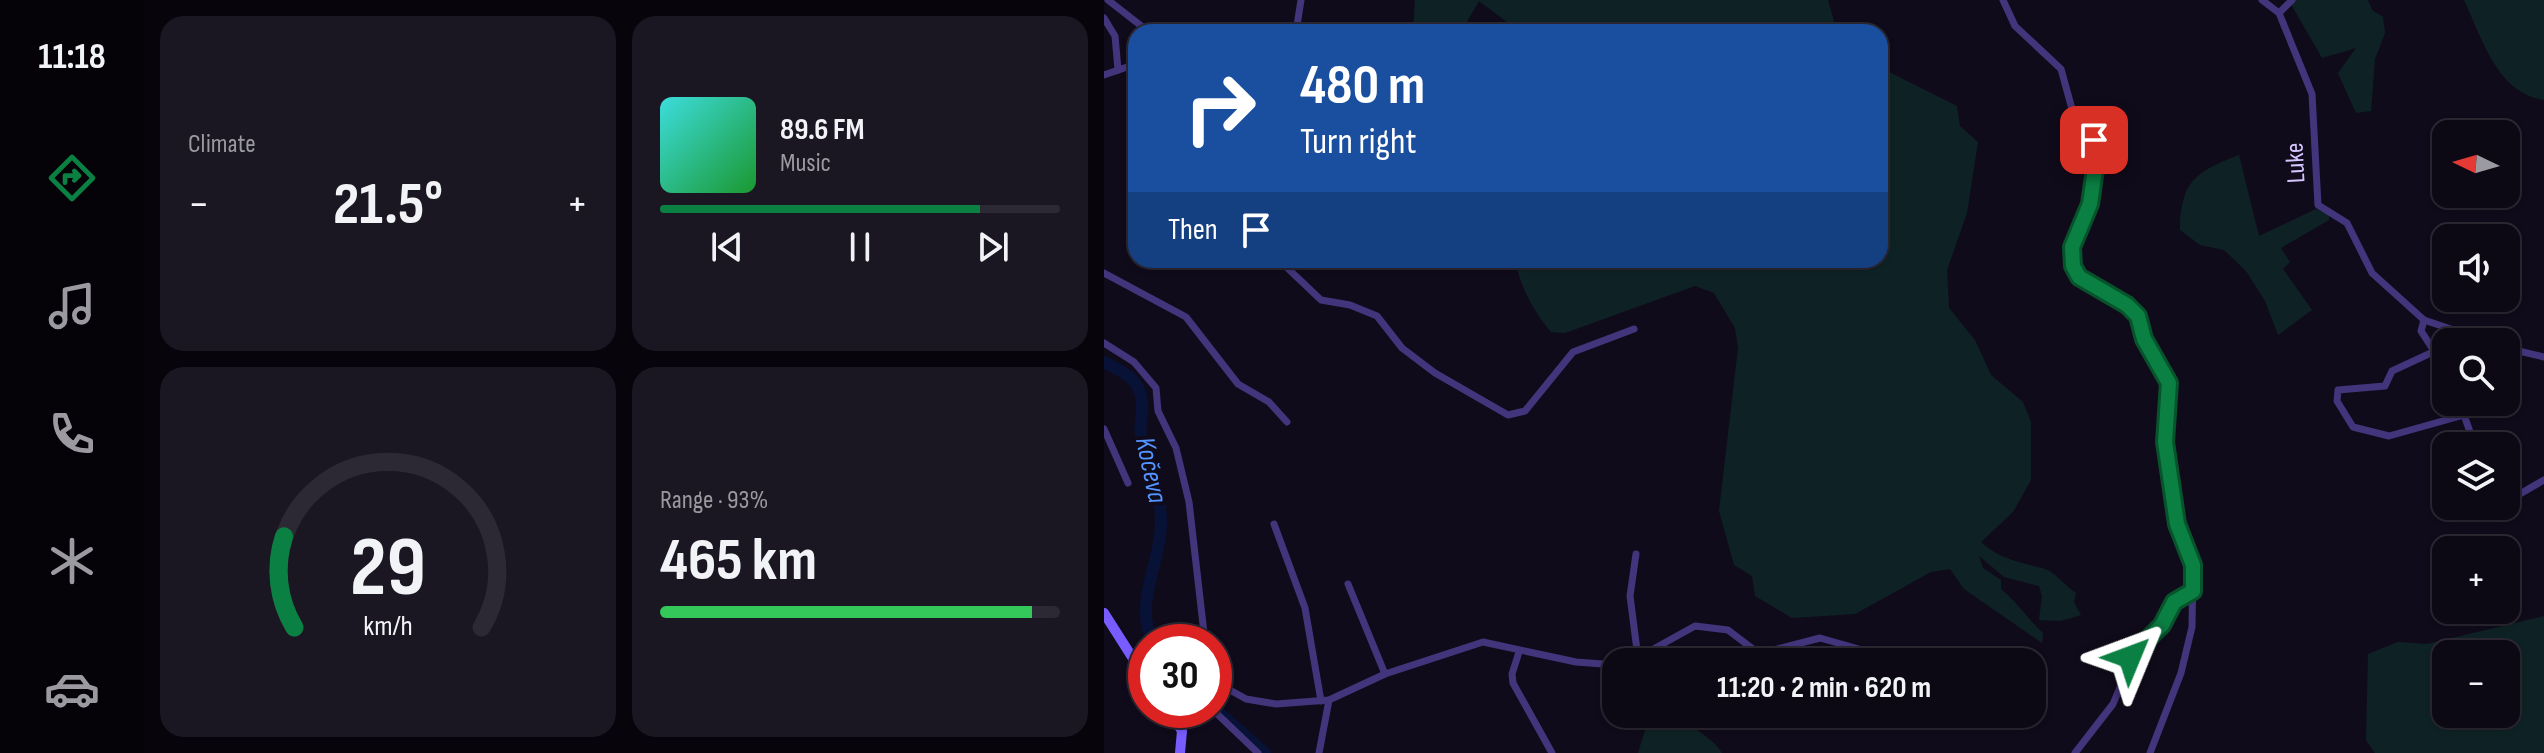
<!DOCTYPE html>
<meta charset="utf-8">
<style>
body{margin:0;font-family:"Sofia Sans Condensed",sans-serif;background:#1a1622;color:#f1f3f6;height:100vh;display:flex;flex-direction:column;font-size:30px;white-space:nowrap}
*{box-sizing:border-box;margin:0}
p{font-size:26px;color:#9a9aa0}
.icon{flex:none;width:44px;height:44px;fill:none;stroke:currentColor;stroke-width:2;stroke-linecap:round;stroke-linejoin:round}
.map{position:relative;flex:1;overflow:hidden}
.sheet{display:flex;flex-direction:column;gap:16px;padding:16px;background:#07040b;width:960px}
.sheet>*{flex:none}
.guide{position:absolute;left:24px;top:24px;width:760px;height:244px;border-radius:24px;box-shadow:0 2px 6px #0004,0 0 0 2px #2c2934;background:#1a4fa0;color:#fff;overflow:hidden}
.needle{width:52px;rotate:275deg}
.controls{position:absolute;left:1328px;top:120px;display:grid;gap:16px}
.controls a{display:grid;place-items:center;width:88px;height:88px;border-radius:16px;background:#0c0814;box-shadow:0 2px 6px #0004,0 0 0 2px #2c2934;font-size:40px}
.speed{position:absolute;left:24px;top:624px;display:flex;gap:16px;font-size:40px;font-weight:700;text-align:center}
.speed>*{display:grid;place-content:center;width:104px;height:104px;border-radius:50%;background:#0c0814;box-shadow:0 2px 6px #0004,0 0 0 2px #2c2934;line-height:1}
.speed .limit{border:12px solid #d22;background:#fff;color:#111}
.pin{position:absolute;display:grid;place-items:center;width:68px;height:68px;color:#fff;margin:-34px;border-radius:16px;box-shadow:0 4px 12px #0006}
.me{position:absolute;width:88px;margin:-44px;rotate:46deg;stroke-linejoin:round;filter:drop-shadow(0 0 6px #0008)}
.turn{display:flex;align-items:center;gap:28px;height:168px;padding:0 40px;font-size:36px}
.turn .icon{width:104px;height:104px;stroke-width:2.5}
.turn b{display:block;font-size:56px;line-height:68px}
.then{display:flex;align-items:center;height:76px;padding:0 40px;background:#0003;gap:16px;font-size:30px}
.big{font-size:60px;font-weight:700;line-height:1.1}
.sheet .widget{flex:1;display:flex;flex-direction:column;justify-content:center;gap:12px;min-width:0;padding:0 28px;border-radius:24px;background:#1a1622}
.sheet .dial{align-items:center;gap:0}
.dial svg{height:208px;overflow:visible;fill:none;stroke:#2c2934;stroke-width:7;stroke-linecap:round;text-anchor:middle}
.dial text{fill:#f1f3f6;stroke:none}
.song{display:flex;align-items:center;gap:24px}
.cover{width:96px;height:96px;border-radius:12px;background:linear-gradient(135deg,hsl(180 70% 55%),hsl(130 70% 35%))}
.played{height:8px;border-radius:4px;background:linear-gradient(90deg,#0b8043 80%,#2c2934 80%)}
.keys{display:flex;justify-content:space-around;direction:ltr}
.heat{display:flex;justify-content:space-between;align-items:center;font-size:44px;direction:ltr}
.charge{height:12px;border-radius:6px;background:linear-gradient(90deg,#34c759 93%,#2c2934 0)}
.sheet .tiles{flex:1;display:grid;gap:16px;grid-template-columns:repeat(2,1fr)}
.trip{position:absolute;left:498px;top:648px;width:444px;height:80px;border-radius:24px;background:#0c0814;box-shadow:0 2px 6px #0004,0 0 0 2px #2c2934;font-weight:700;line-height:80px;text-align:center}
main{display:flex;flex:1;min-height:0}
.menu{display:flex;flex-direction:column;width:144px;justify-content:space-around;align-items:center;background:#050308;color:#9a9aa0}
.menu .icon{width:56px;height:56px}
.menu .on{color:#0b8043}
.menu b{font-size:36px;color:#f1f3f6}
.map>svg:first-child{display:block}
.green{fill:#0e2225;fill-rule:evenodd}
.lines{fill:none;stroke-linecap:round;stroke-linejoin:round}
.river{stroke:#081237;stroke-width:12}
.minor{stroke:#43357b;stroke-width:7}
.secondary{stroke:#795cff;stroke-width:10}
.route-casing{stroke:#07532c;stroke-width:20}
.route{stroke:#0b8043;stroke-width:14}
.labels{text-anchor:middle;dominant-baseline:central;stroke-width:8;stroke-linejoin:round;paint-order:stroke}
.street-label{font-size:26px;fill:#d5c5ff;stroke:#100b1b}
.water-label{font-size:28px;font-style:italic;fill:#5394ff;stroke:#100b1b}
</style>
<main>
<nav class="menu">
<b>11:18</b>
<svg class="icon on" aria-label="directions" viewBox="0 0 24 24"><path d="M12 3l9 9-9 9-9-9zM9 14v-3h6M13 9l2 2-2 2"/></svg>
<svg class="icon" aria-label="music" viewBox="0 0 24 24"><path d="M9 18V5l10-2v13"/><circle cx="6" cy="18" r="3"/><circle cx="16" cy="16" r="3"/></svg>
<svg class="icon" aria-label="phone" viewBox="0 0 24 24"><path d="M5 4h4l2 5-3 2q2 4 5 5l2-3 5 2v4C11 20 4 13 5 4z"/></svg>
<svg class="icon" aria-label="climate" viewBox="0 0 24 24"><path d="M12 3v18M4 7l16 10M4 17L20 7"/></svg>
<svg class="icon" aria-label="car" viewBox="0 0 24 24"><path d="M5 17H2v-5l4-1 3-4h7l3 4 3 1v5h-3M9 17h6M6 11h13"/><circle cx="7" cy="17" r="2"/><circle cx="17" cy="17" r="2"/></svg>
</nav>
<section class="sheet">
<div class="tiles">
<div class="widget"><p>Climate</p>
<div class="heat"><a>−</a><b class="big">21.5°</b><a>+</a></div>
</div>
<div class="widget">
<div class="song"><i class="cover"></i><div><b>89.6 FM</b><p>Music</p></div></div>
<div class="played"></div>
<div class="keys"><svg class="icon" aria-label="previous" viewBox="0 0 24 24"><path d="M18 5L8 12l10 7zM5 5v14"/></svg><svg class="icon" aria-label="pause" viewBox="0 0 24 24"><path d="M8 5v14M16 5v14"/></svg><svg class="icon" aria-label="next" viewBox="0 0 24 24"><path d="M6 5l10 7-10 7zM19 5v14"/></svg></div>
</div>
<div class="widget dial"><svg viewBox="0 0 100 80">
<path d="M14 69A42 42 0 1 1 86 69"/>
<path d="M14 69A42 42 0 0 1 10 34" stroke="#0b8043"/>
<text x="50" y="56" font-size="32" font-weight="700">29</text>
<text x="50" y="72" font-size="11">km/h</text>
</svg></div>
<div class="widget"><p>Range · 93%</p><b class="big">465 km</b><div class="charge"></div></div>
</div>
</section>
<div class="map">
<svg width="1440" height="753" viewBox="0 0 1440 753">
<rect width="100%" height="100%" fill="#100b1b"/>
<g class="green">
<polygon points="311,0 724,0 733,32 416,32 375,1 357,32 309,32"/>
<polygon points="1190,0 1264,0 1268,10 1279,17 1281,33 1271,59 1267,111 1252,113 1234,73 1252,48 1218,58 1187,4"/>
<path d="M1360,0H1440V100C1393,93 1378,38 1360,0Z"/>
<path d="M776,58L783,71L853,106L856,126L874,142L863,213L843,270L845,308L871,340L887,375L919,402L927,422V480L909,512L877,542C896,560 917,562 941,569C951,572 962,587 972,593L970,602L977,615L957,621L935,620L938,596L935,586L900,577L875,556L879,568L897,580V589C914,603 923,618 939,633L938,643L860,589L846,569L827,572L751,614L688,618L651,596L648,576L630,565L615,511L634,348L631,328L610,293L591,286L461,333L447,332C430,312 416,286 411,260H776Z"/>
<path d="M1135,155L1155,236L1212,209L1225,215V220L1177,248L1186,262L1179,269L1208,310L1174,335L1161,301L1142,271L1120,250L1096,245L1076,230C1077,180 1092,172 1135,155Z"/>
<path d="M1440,616V753H1271L1262,740L1264,654L1294,642L1323,644ZM1342,654H1402V714H1342Z"/>
<path d="M546,714C569,714 605,733 618,753H534Z"/>
</g>
<g class="lines">
<g class="river">
<path d="M0,362C22,373 40,381 38,410C38,417 35,426 37,434C44,465 57,486 57,523C57,562 29,605 49,642"/>
<polyline points="110,708 161,753"/>
</g>
<g class="minor">
<polyline points="4,0 45,32"/>
<polyline points="899,0 911,26 957,69 968,109 990,140 992,162 986,204 968,247 969,266 975,277 1023,305 1034,316 1040,339 1065,383 1061,442 1073,524 1089,565 1088,627 1077,673 1046,753"/>
<polyline points="1158,0 1175,13 1208,94 1214,205 1243,223 1268,273 1320,320 1385,342"/>
<polyline points="1175,13 1188,0"/>
<polyline points="0,18 11,36 14,70"/>
<polyline points="192,32 197,0"/>
<polyline points="0,75 32,64"/>
<polyline points="175,260 217,300 246,305 273,316 298,348 331,373 404,415 421,411 469,352 530,329"/>
<polyline points="0,273 82,317 134,384 165,402 183,422"/>
<polyline points="1320,320 1317,331 1342,369"/>
<polyline points="0,343 30,362 52,388 54,411 72,448 85,502 101,642"/>
<polyline points="1402,348 1440,357"/>
<polyline points="1329,352 1288,371 1281,386 1234,390 1233,401 1249,427 1285,436 1360,415 1371,446"/>
<polyline points="1356,402 1360,415"/>
<polyline points="0,429 24,483"/>
<polyline points="1402,502 1440,480"/>
<polyline points="170,524 201,608 217,701"/>
<polyline points="532,554 526,596 534,658"/>
<polyline points="244,584 281,674"/>
<polyline points="415,652 408,674 409,683 448,753"/>
<polyline points="658,653 716,638 783,657"/>
<polyline points="526,662 591,626 624,630 666,662"/>
<polyline points="110,669 126,690 142,699 172,704 225,700 281,674 379,642 472,662 512,665"/>
<polyline points="109,710 154,753"/>
<polyline points="75,723 89,710"/>
<polyline points="215,753 225,700"/>
<polyline points="971,753 1009,704 1032,649 1058,625 1070,602 1089,591"/>
</g>
<g class="secondary">
<polyline points="0,613 42,679"/>
<polyline points="65,710 78,731 76,753"/>
</g>
</g>
<g class="lines">
<defs>
<polyline id="route" points="990,140 992,162 986,204 968,247 969,266 975,277 1023,305 1034,316 1040,339 1065,383 1061,442 1073,524 1089,565 1089,591 1070,602 1058,625 1026,657"/>
</defs>
<use href="#route" class="route-casing"/>
<use href="#route" class="route"/>
</g>
<g class="labels">
<g class="street-label">
<text transform="translate(1192 163) rotate(-93)">Luke</text>
</g>
<g class="water-label">
<text transform="translate(47 470) rotate(78)">Kočeva</text>
</g>
</g>
</svg>
<div class="controls">
<a><svg class="needle" viewBox="-14 -14 28 28"><path d="M0-13l5 13h-10z" fill="#e53935"/><path d="M0 13l5-13h-10z" fill="#9a9aa0"/></svg></a>
<a><svg class="icon" aria-label="sound" viewBox="0 0 24 24"><path d="M4 9h4l5-4v14l-5-4H4zM17 9q2 3 0 6"/></svg></a>
<a><svg class="icon" aria-label="search" viewBox="0 0 24 24"><circle cx="10" cy="10" r="6"/><path d="M15 15l6 6"/></svg></a>
<a><svg class="icon" aria-label="layers" viewBox="0 0 24 24"><path d="M12 4l9 5-9 5-9-5zM3 14l9 5 9-5"/></svg></a>
<a>+</a>
<a>−</a>
</div>
<div class="speed"><div class="limit">30</div></div>
<div class="pin" style="left:990px;top:140px;background:#d93025"><svg class="icon" aria-label="arrive" viewBox="0 0 24 24"><path d="M6 21V4h12l-3 4 3 4H6"/></svg></div>
<svg class="me" style="left:1026px;top:657px" viewBox="-20 -20 40 40"><path d="M0-17L14 15 0 8-14 15z" fill="#0b8043" stroke="#fff" stroke-width="4"/></svg>
<div class="trip">11:20 · 2 min · 620 m</div>
<div class="guide">
<div class="turn"><svg class="icon" aria-label="right" viewBox="0 0 24 24"><path d="M7 20v-9h11M14 6l5 5-5 5"/></svg><div><b>480 m</b>Turn right</div></div>
<div class="then">Then<svg class="icon" aria-label="arrive" viewBox="0 0 24 24"><path d="M6 21V4h12l-3 4 3 4H6"/></svg></div>
</div>
</div>
</main>
